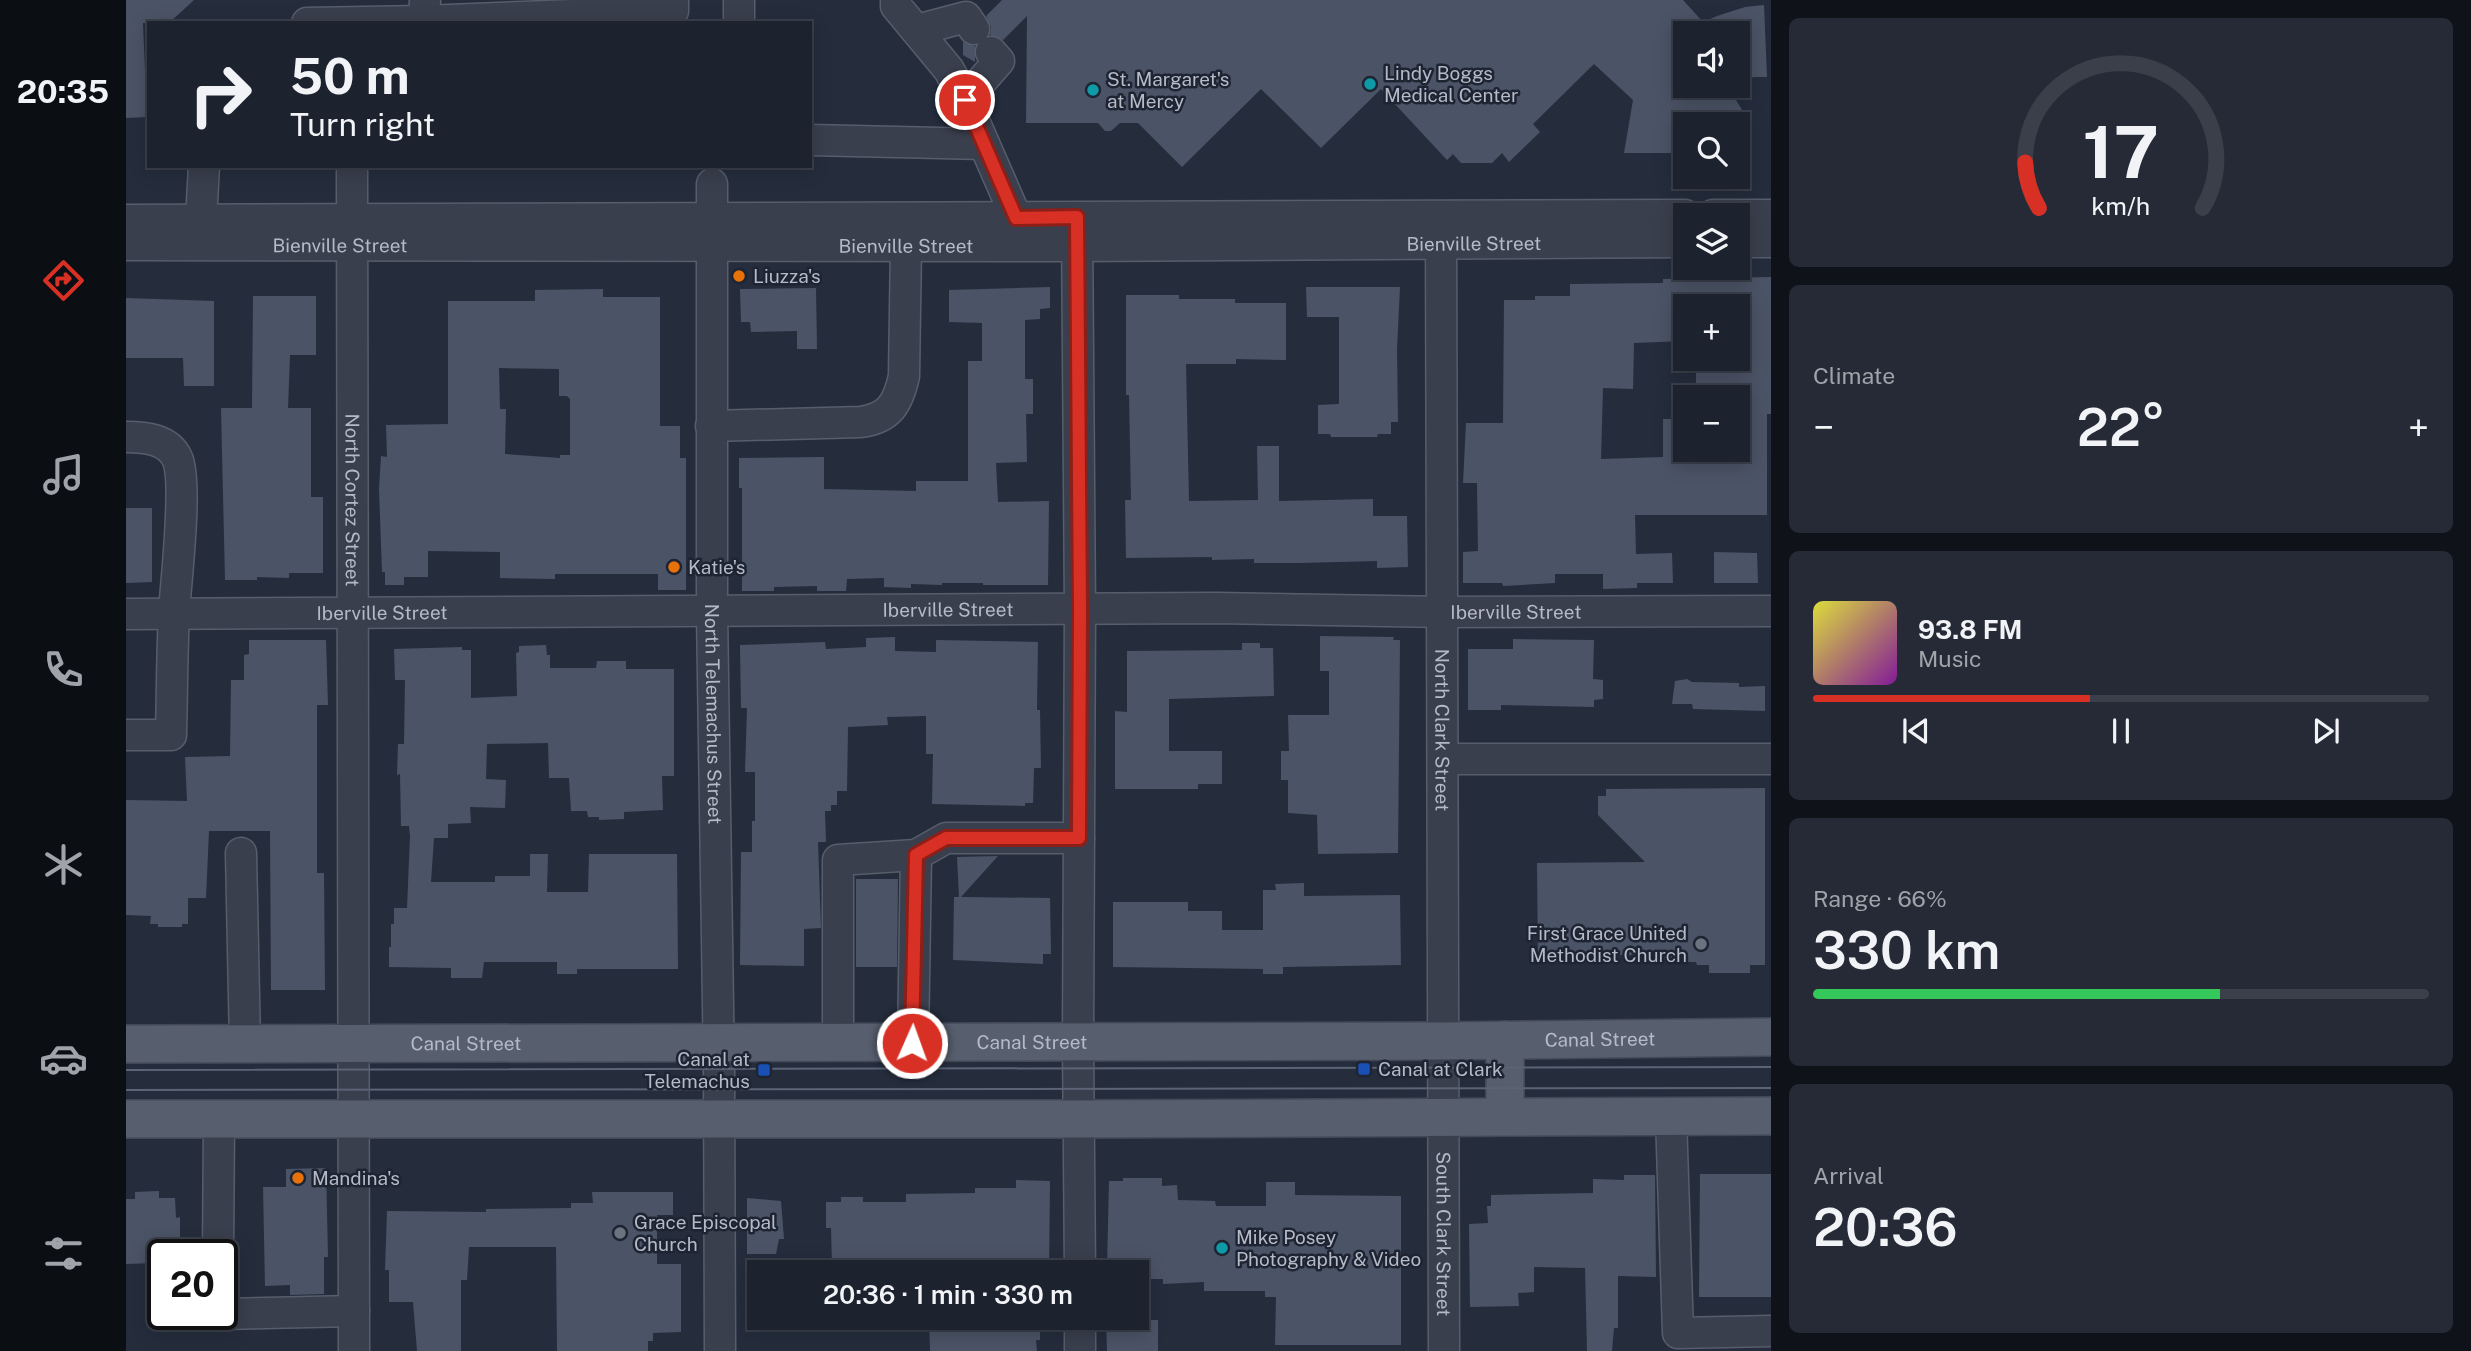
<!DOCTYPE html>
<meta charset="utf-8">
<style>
body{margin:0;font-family:"Public Sans",sans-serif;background:#252a36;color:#f1f3f6;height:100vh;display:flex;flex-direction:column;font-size:26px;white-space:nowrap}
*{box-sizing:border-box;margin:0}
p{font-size:23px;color:#a0a4aa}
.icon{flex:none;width:38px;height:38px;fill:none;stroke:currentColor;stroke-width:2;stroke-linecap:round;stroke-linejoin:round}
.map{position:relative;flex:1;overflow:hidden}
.details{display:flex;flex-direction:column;gap:18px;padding:18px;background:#0f1319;width:700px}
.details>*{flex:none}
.hud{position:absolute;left:21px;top:21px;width:665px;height:147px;border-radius:0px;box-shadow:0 4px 18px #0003,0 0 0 2px #3a3f4a;background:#1c222e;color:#f1f3f6;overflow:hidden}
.controls{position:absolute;left:1547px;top:21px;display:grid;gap:14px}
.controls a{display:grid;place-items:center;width:77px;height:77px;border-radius:0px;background:#1c222e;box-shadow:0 4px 18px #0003,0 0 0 2px #3a3f4a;font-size:35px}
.speed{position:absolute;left:21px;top:1239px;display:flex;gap:14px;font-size:35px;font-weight:700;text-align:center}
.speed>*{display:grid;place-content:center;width:91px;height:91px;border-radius:50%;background:#1c222e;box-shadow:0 4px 18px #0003,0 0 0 2px #3a3f4a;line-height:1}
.speed .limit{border:4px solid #111;border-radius:10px;background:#fff;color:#111}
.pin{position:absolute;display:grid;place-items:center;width:60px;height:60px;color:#fff;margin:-30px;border:4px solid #fff;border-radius:50%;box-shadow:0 2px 7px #0007}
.me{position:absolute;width:77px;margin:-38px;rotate:2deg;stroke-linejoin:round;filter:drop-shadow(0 0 5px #0008)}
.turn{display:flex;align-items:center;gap:24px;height:147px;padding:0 28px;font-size:32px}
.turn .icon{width:91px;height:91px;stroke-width:2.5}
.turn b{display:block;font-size:49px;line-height:60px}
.big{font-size:52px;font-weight:600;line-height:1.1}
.details .widget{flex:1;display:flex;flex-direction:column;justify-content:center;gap:10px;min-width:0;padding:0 24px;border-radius:10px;background:#252a36}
.details .dial{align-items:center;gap:0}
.dial svg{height:182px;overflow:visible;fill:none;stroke:#3a3f4a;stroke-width:7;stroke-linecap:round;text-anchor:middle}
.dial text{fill:#f1f3f6;stroke:none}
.song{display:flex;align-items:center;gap:21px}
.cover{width:84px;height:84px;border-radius:10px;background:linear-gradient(135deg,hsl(60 70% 55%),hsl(290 70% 35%))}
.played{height:7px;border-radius:4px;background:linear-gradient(90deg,#d93025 45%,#3a3f4a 45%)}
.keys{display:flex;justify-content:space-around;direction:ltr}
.heat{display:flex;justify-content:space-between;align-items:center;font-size:38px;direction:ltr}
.charge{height:10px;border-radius:5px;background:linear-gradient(90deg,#34c759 66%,#3a3f4a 0)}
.trip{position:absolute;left:621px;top:1260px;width:402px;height:70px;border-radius:0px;background:#1c222e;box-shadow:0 4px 18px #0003,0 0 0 2px #3a3f4a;font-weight:600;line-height:70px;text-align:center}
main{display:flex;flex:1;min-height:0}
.menu{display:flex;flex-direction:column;width:126px;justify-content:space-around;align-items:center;background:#0b0e12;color:#a0a4aa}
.menu .icon{width:49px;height:49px}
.menu .active{color:#d93025}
.menu b{font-size:32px;color:#f1f3f6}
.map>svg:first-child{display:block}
.building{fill:#4b5366;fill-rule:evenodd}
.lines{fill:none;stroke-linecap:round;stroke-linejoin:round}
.minor-casing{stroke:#575d6b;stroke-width:33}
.major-casing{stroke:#424856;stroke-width:40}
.minor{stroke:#393f4d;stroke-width:30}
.major{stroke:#575e6d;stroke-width:37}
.tram{stroke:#5b6374;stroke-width:2}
.route-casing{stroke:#8d1f18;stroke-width:18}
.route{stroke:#d93025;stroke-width:12}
.culture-dot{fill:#0f9aa8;stroke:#1e2432;stroke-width:2.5}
.food-dot{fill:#e8710a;stroke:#1e2432;stroke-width:2.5}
.worship-dot{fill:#6b7280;stroke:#1e2432;stroke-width:2.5}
.transit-dot{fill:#1a4fb4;stroke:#1e2432;stroke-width:2.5}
.labels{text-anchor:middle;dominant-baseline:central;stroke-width:5;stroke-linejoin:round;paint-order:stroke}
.poi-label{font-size:19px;fill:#b5bac8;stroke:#1e2432;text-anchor:start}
.street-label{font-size:19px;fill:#b5bac8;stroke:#1e2432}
</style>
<main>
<nav class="menu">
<b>20:35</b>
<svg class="icon active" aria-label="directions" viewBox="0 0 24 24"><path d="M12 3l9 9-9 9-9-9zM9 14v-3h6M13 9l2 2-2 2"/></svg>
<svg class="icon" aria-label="music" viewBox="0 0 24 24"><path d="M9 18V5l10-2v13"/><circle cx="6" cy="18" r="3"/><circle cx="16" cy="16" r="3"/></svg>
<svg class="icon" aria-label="phone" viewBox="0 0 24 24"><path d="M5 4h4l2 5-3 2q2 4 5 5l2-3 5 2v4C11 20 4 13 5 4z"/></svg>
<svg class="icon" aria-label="climate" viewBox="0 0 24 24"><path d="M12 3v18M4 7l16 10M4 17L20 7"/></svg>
<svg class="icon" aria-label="car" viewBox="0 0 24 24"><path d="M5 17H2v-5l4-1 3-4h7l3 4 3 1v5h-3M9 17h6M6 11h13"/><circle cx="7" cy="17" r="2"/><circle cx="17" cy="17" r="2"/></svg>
<svg class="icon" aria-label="filters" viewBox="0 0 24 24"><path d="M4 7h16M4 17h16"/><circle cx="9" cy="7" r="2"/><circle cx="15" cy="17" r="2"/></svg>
</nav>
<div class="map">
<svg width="1645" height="1351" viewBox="0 0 1645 1351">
<rect width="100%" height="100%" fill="#252d3d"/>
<g class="building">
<polygon points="0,0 68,0 43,23 17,23 21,117 0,118"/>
<polygon points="876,0 1557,0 1577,22 1591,16 1619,7 1638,5 1641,77 1628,77 1612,82 1612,33 1559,33 1559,86 1601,86 1620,116 1607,124 1559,124 1559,153 1498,153 1507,100 1468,64 1407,124 1414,132 1383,162 1376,153 1366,163 1335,163 1327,154 1321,160 1255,89 1195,148 1135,89 1056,167 1012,123 994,123 985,131 979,131 972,123 900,123 901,16 877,40 864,35 865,27 860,16"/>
<polygon points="837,42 849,46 849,62 837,55"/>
<path d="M1645,277V414H1641V515H1509L1510,554L1546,553L1547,583H1511V588L1477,589V574H1429V583L1377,586L1376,583H1337V552L1352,551L1351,483H1337L1340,423H1377L1378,300H1409V296H1444V284L1537,283V279ZM1559,306H1612V359H1570V397H1612V450H1559V419H1537V457L1475,459L1477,388L1507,389L1508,343L1559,341Z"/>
<polygon points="924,287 924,308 914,309 914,319 899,320 899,379 907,379 907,414 900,414 901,462 870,463 872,502 923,501 922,585 857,585 857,583 816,583 816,585 785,584 785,588 758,587 758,578 721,579 720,591 691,591 691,586 648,587 648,591 616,591 616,488 613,488 613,458 698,457 698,489 790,491 790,481 842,481 842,361 856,361 856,323 823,322 823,290"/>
<polygon points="1180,287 1274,287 1271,349 1272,422 1265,422 1265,434 1252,434 1251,437 1205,437 1204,434 1192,434 1192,405 1213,404 1213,317 1181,317"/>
<polygon points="690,288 691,349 671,349 671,331 625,332 624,322 615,322 614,289"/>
<path d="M477,289V297H534V426H554V458H560V590H532V574H429V579L374,578V552L302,551V577H278V585H259V572H256L253,489L255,456L261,457L260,425L322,424V301H409V290ZM373,368L433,369V396H441L444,399V455H434V458L379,454L380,409H374Z"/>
<polygon points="1000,295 1053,295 1053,299 1109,299 1109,303 1160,303 1160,360 1110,359 1110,364 1060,364 1063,501 1132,500 1131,446 1153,446 1153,501 1247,499 1247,516 1281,516 1282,567 1251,568 1251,561 1173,563 1128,563 1128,559 1086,560 1086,557 1000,558 999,500 1005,500 1003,395 1000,395"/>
<polygon points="127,296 190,296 190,355 164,355 162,408 185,408 185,497 197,497 197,573 163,573 163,578 131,577 131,580 99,580 95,408 126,408"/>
<polygon points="0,298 88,301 88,386 58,386 57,358 0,358"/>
<polygon points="0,508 26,508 26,582 0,583"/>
<polygon points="1588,552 1631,553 1632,583 1588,583"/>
<polygon points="1194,636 1268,637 1267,640 1274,640 1272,853 1192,854 1191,815 1162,813 1162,780 1155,780 1155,751 1163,751 1162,715 1203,715 1203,671 1194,671"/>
<polygon points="769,637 769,651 810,652 810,640 912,642 911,710 914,710 915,768 908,768 907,803 899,803 899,806 806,804 807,754 800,754 800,716 761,717 762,725 722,727 721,791 711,791 711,805 705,805 705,811 699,811 700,842 692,842 695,928 678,929 678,966 614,965 615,852 626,852 626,821 629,821 629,772 619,772 621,708 615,708 614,645 699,642 700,649 740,647 740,638"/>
<polygon points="1387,639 1468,640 1467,679 1477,680 1477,699 1468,700 1468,707 1375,705 1375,710 1342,710 1342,649 1387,649"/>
<polygon points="123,640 200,640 202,705 191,705 191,873 198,873 199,990 145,990 144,831 83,831 80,898 62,898 62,924 56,924 56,927 32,927 32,924 24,924 25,916 0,915 0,800 61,801 59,757 104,756 105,680 118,680 118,655 123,654"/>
<polygon points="1116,643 1134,643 1134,648 1147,648 1148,696 1043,699 1043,751 1096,751 1096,784 1072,784 1072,789 989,789 989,711 1001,712 1001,651 1116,650"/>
<polygon points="420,645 421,655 424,655 424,668 470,668 471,661 500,661 500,669 548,669 548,776 536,776 537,810 498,812 498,819 473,820 473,817 462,817 461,811 445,811 443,778 423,778 422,743 361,744 360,779 380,780 379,808 344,807 345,823 322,824 322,838 308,838 305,882 369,882 369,876 404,876 404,854 422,854 421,892 462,892 463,854 551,854 552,969 451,969 451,974 431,974 431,962 358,962 356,978 325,978 325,968 263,967 263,947 265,947 265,924 268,924 268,908 281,908 284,836 283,826 275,826 274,774 271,775 272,744 278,744 279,680 269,680 268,649 336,647 336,650 345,650 345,698 391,696 390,653 393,652 393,646"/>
<polygon points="1561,679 1566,682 1613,683 1613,687 1639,686 1639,711 1567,709 1566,704 1546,704 1549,681"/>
<polygon points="1639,788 1639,965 1624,965 1624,973 1583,973 1583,965 1571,965 1570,962 1555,962 1555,960 1510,960 1510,955 1443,955 1443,963 1412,963 1411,863 1519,862 1472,815 1472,796 1480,796 1480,789"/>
<polygon points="872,856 835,897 924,898 925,954 917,954 917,964 827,960 828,897 833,897 831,857"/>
<polygon points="730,879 772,879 771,967 730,967"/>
<polygon points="1178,883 1178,896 1274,895 1275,965 1157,967 1157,974 1137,974 1137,969 987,967 987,902 1062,902 1062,911 1096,911 1096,930 1137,930 1137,890 1150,890 1149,884"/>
<polygon points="200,1168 202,1257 198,1257 198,1294 164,1295 164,1285 139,1286 137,1187 160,1187 160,1169"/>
<polygon points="1574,1174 1645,1174 1645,1297 1573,1297"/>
<polygon points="1498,1175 1529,1175 1530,1277 1492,1276 1492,1328 1488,1328 1486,1351 1461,1351 1459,1268 1408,1267 1408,1292 1392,1293 1393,1306 1344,1307 1343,1224 1362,1223 1361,1206 1365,1206 1365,1195 1467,1193 1467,1179 1498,1180"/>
<polygon points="997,1178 1036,1178 1036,1186 1051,1185 1052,1200 1089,1201 1090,1206 1140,1206 1140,1182 1169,1182 1169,1195 1275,1196 1275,1345 1149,1345 1150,1297 1139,1297 1139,1291 1078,1291 1078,1282 1037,1284 1037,1279 1024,1279 1024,1270 981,1268 983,1181 997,1181"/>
<polygon points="890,1180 924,1181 923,1272 890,1272 890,1270 843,1270 843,1272 708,1272 708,1266 706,1266 705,1228 700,1228 700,1202 715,1202 715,1197 737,1197 737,1202 780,1202 780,1194 849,1193 849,1188 890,1188"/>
<polygon points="33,1191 33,1198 49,1198 50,1218 54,1217 54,1249 46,1249 46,1254 37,1255 37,1259 30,1258 30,1263 0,1264 0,1199 9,1199 9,1192"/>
<polygon points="466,1192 547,1192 547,1215 531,1215 531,1264 555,1264 555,1332 527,1333 527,1341 522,1341 522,1351 431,1351 430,1247 343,1247 341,1280 335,1280 335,1351 291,1351 287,1302 263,1302 263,1270 259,1270 261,1211 360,1212 360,1209 445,1208 445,1203 467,1203"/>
<polygon points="621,1198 655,1201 658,1239 653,1239 650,1254 621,1254"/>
<polygon points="803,1318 905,1318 905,1320 914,1320 914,1340 910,1340 911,1351 804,1351"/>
<polygon points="980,1320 1032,1320 1032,1351 981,1351"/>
</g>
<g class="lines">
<defs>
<g id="minor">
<polyline points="299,0 298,21 547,11 547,0"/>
<polyline points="770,0 770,6 823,70 839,100 890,217"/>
<polyline points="181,23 298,21"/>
<polyline points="613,23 613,0"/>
<polyline points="791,30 840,17 848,29"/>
<polyline points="839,100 873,61 865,52"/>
<polyline points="684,140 858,144"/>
<path id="s1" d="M226,166L228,1351"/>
<path id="s2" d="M586,184V612L593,1070L594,1351"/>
<polyline points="1587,215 1645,215"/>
<polyline points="0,220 1559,215"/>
<polyline points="75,220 78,166"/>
<path id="s3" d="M1315,224L1318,1351"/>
<polyline points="951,226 954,610 952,1042 954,1272"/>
<polyline points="1612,242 1645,242"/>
<path id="s4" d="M0,245L951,246L1559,242"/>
<path d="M585,426L735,422C764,418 772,403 778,376L780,245"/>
<path d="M0,437C19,437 42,439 51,458C62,481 50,581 48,612C46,653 46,694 45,735H0"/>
<path id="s5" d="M0,614L1091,608L1318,612L1645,611"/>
<polyline points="1317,759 1645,759"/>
<polyline points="115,853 119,1044"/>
<polyline points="712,1043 712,860 790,855 820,838 953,838"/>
<polyline points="787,1043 790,855"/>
<polyline points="1545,1117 1552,1333 1645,1331"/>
<polyline points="92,1255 93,1119"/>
<polyline points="96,1314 228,1311"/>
<polyline points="954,1318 954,1351"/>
</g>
<g id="major">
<polyline points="1379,1040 1379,1117"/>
<path id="s6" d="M0,1044L1316,1041L1645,1037"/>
<polyline points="0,1119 953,1119 1645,1116"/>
</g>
</defs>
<use href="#minor" class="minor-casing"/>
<use href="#major" class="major-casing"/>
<use href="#minor" class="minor"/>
<use href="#major" class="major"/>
<g class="tram">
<polyline points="0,1070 1645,1067"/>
<polyline points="0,1090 1645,1088"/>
</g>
</g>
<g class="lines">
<defs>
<polyline id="route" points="786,1043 790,855 820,838 953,838 954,610 951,217 890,218 839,100"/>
</defs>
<use href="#route" class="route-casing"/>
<use href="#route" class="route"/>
</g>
<g class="culture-dot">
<circle cx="1244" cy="84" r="7"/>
<circle cx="967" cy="90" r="7"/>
<circle cx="1096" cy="1248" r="7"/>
</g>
<g class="food-dot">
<circle cx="613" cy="276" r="7"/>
<circle cx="548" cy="567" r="7"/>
<circle cx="172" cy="1178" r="7"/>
</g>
<g class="worship-dot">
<circle cx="1575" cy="944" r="7"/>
<circle cx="494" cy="1233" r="7"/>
</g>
<g class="transit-dot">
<rect x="1231" y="1062" width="14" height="14" rx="3.5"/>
<rect x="631" y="1063" width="14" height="14" rx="3.5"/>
</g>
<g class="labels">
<g class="poi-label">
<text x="1258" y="73">Lindy Boggs<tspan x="1258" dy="22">Medical Center</tspan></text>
<text x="981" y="79">St. Margaret's<tspan x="981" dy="22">at Mercy</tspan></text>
<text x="627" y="276">Liuzza's</text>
<text x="562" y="567">Katie's</text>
<text x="1561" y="933" text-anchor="end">First Grace United<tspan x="1561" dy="22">Methodist Church</tspan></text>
<text x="624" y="1059" text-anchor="end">Canal at<tspan x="624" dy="22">Telemachus</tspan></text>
<text x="1252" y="1069">Canal at Clark</text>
<text x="186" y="1178">Mandina's</text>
<text x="508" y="1222">Grace Episcopal<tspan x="508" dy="22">Church</tspan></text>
<text x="1110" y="1237">Mike Posey<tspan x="1110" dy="22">Photography &amp; Video</tspan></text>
</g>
<g class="street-label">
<text stroke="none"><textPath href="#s4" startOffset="1348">Bienville Street</textPath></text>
<text stroke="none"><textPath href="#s4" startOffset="214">Bienville Street</textPath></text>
<text stroke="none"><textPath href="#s4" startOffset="780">Bienville Street</textPath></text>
<text stroke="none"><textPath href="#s1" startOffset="334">North Cortez Street</textPath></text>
<text stroke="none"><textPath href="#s5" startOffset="822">Iberville Street</textPath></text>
<text stroke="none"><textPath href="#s5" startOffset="1390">Iberville Street</textPath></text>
<text stroke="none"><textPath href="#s5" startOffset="256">Iberville Street</textPath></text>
<text stroke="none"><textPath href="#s2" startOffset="530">North Telemachus Street</textPath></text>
<text stroke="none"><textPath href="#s3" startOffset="506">North Clark Street</textPath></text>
<text stroke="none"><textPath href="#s6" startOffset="1474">Canal Street</textPath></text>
<text stroke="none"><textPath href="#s6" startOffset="906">Canal Street</textPath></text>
<text stroke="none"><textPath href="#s6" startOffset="340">Canal Street</textPath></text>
<text stroke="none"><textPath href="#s3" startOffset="1010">South Clark Street</textPath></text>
</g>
</g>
</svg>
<div class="controls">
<a><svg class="icon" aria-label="sound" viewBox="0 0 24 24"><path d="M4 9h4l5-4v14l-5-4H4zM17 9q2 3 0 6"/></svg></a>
<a><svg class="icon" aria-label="search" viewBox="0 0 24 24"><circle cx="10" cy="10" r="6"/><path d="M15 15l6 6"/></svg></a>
<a><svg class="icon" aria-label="layers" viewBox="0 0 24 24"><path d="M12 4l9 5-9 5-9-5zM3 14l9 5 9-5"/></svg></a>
<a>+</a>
<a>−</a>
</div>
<div class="speed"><div class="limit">20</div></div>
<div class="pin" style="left:839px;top:100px;background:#d93025"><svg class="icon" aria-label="arrive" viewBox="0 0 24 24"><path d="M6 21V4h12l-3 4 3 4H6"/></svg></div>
<svg class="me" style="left:786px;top:1043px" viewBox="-20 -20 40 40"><circle r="17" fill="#d93025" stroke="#fff" stroke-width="3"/><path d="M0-11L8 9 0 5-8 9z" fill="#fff"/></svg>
<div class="trip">20:36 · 1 min · 330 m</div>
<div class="hud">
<div class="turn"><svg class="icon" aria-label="right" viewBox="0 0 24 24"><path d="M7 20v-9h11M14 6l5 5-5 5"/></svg><div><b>50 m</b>Turn right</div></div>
</div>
</div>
<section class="details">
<div class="widget dial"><svg viewBox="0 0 100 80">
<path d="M14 69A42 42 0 1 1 86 69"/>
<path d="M14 69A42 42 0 0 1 8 49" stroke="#d93025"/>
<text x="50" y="56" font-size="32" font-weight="700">17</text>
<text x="50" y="72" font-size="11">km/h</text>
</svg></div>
<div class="widget"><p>Climate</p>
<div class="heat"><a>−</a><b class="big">22°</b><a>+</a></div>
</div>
<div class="widget">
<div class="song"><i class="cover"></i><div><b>93.8 FM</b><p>Music</p></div></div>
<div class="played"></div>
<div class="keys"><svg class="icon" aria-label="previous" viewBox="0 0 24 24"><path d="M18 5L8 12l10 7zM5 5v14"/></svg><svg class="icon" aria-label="pause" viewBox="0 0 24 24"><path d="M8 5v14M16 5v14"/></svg><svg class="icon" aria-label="next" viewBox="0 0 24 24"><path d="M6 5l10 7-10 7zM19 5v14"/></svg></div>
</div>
<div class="widget"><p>Range · 66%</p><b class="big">330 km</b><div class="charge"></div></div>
<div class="widget"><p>Arrival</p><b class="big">20:36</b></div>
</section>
</main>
